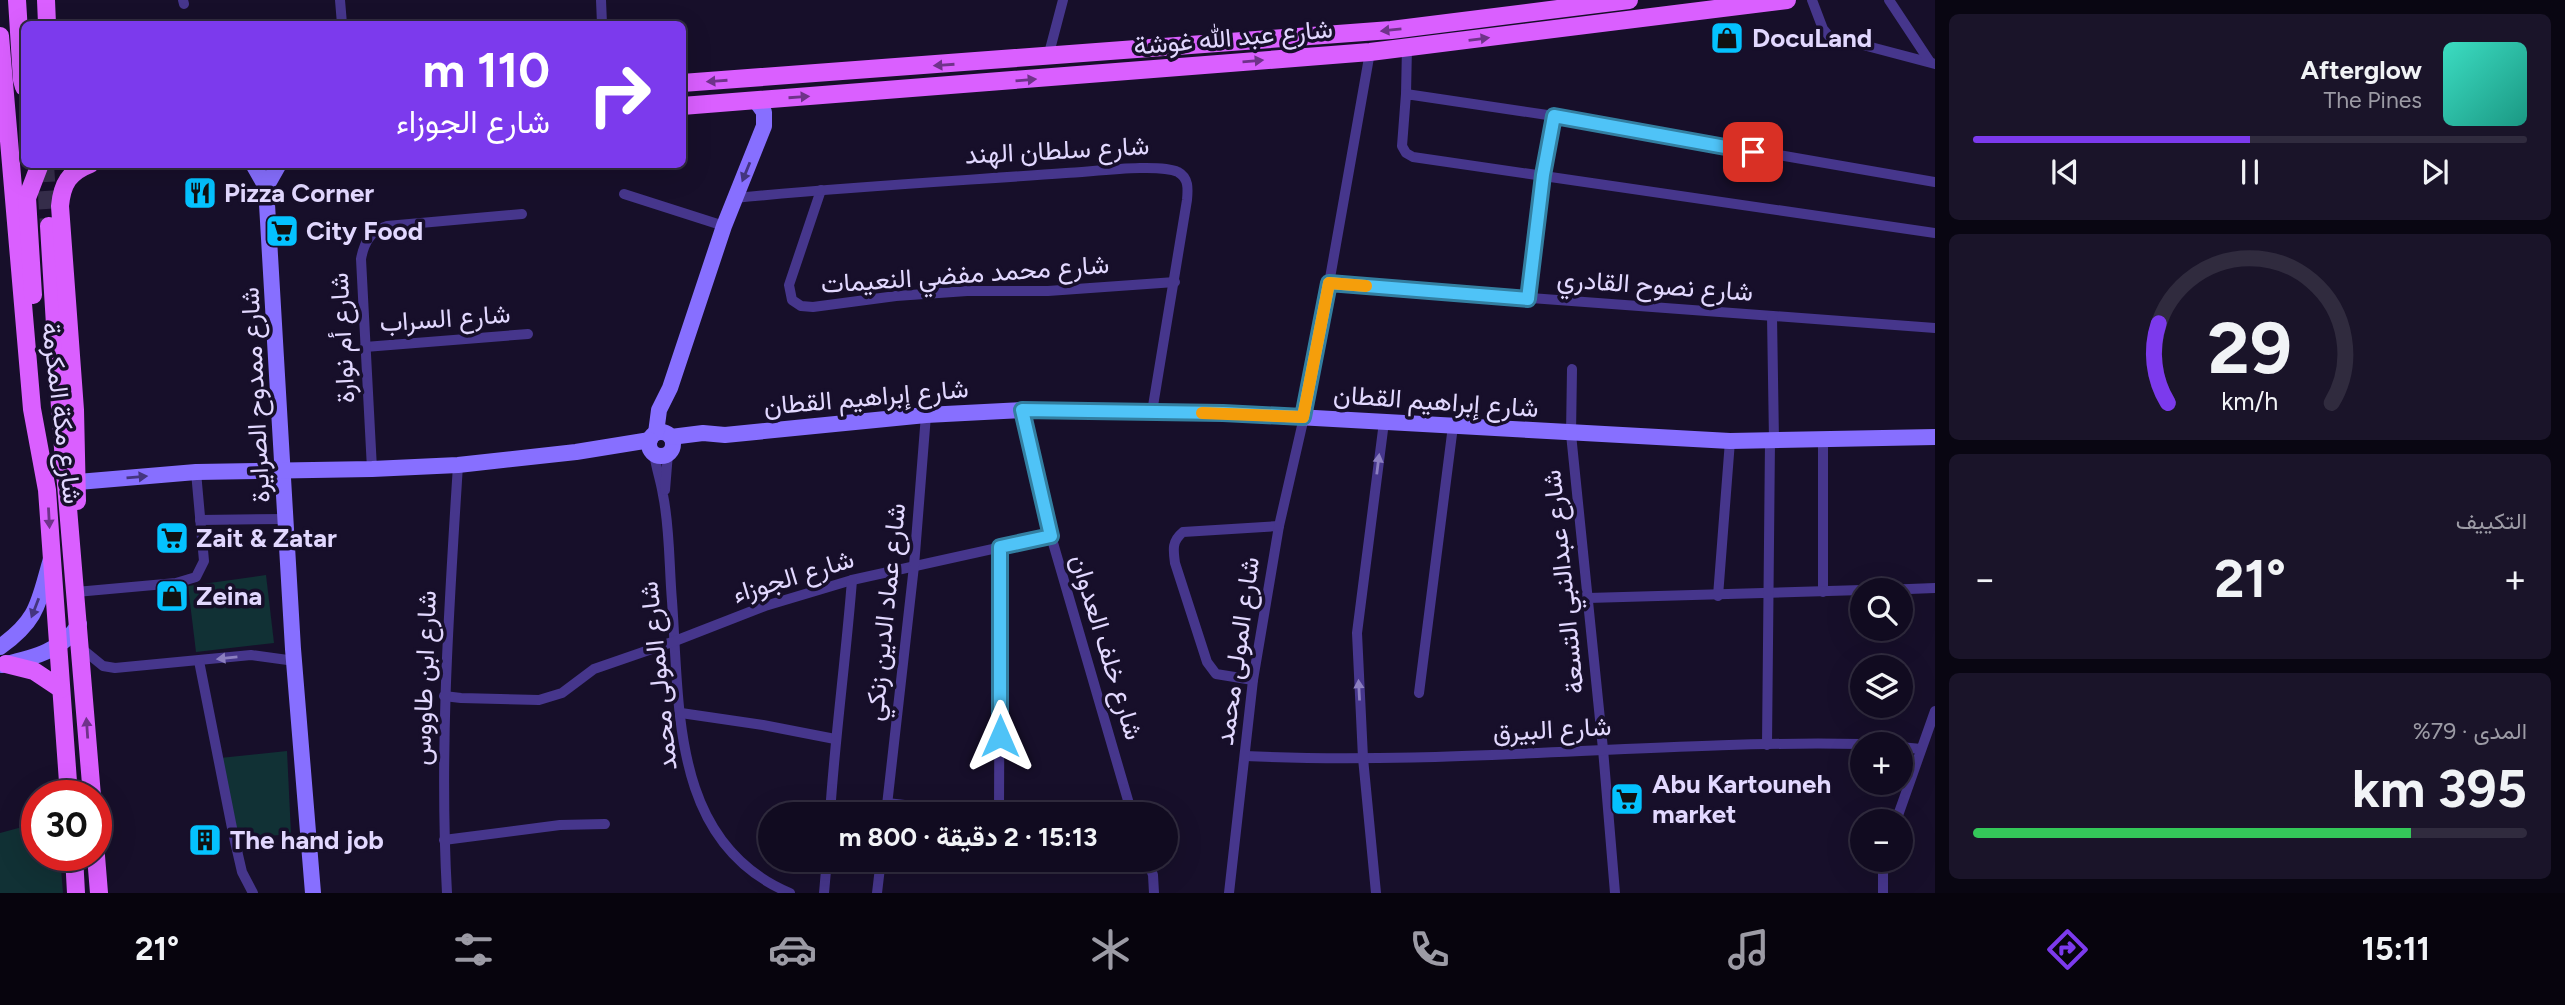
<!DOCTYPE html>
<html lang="ar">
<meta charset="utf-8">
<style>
body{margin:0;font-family:Figtree,Vazirmatn,sans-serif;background:#1a1429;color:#f1f3f6;direction:rtl;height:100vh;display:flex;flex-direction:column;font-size:26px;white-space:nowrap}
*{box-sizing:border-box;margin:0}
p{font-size:23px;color:#9c9ba5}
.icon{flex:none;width:38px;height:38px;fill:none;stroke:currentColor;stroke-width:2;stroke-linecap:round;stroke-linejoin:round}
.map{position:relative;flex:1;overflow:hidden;direction:ltr}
.side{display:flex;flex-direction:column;gap:14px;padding:14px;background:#090612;width:630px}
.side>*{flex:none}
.banner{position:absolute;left:21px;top:21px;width:665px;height:147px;border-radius:10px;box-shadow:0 7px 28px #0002,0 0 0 2px #302b3e;direction:rtl;background:#7c3aed;color:#fff;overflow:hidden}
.controls{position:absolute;left:1850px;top:578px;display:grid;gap:14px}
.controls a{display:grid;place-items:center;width:63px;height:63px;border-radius:50%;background:#110b20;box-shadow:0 7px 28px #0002,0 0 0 2px #302b3e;font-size:35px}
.speed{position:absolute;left:21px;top:780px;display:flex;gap:14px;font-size:35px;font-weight:700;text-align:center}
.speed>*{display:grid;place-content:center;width:91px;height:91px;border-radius:50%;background:#110b20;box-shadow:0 7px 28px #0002,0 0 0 2px #302b3e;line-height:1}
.speed .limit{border:10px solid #d22;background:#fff;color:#111}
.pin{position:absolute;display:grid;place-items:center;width:60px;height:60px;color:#fff;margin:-30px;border-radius:14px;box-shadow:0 4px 10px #0006}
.me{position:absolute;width:77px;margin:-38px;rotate:0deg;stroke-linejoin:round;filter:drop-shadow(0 0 5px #0008)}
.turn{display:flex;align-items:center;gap:24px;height:147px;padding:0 21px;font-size:32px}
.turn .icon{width:91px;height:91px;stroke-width:2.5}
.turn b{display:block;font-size:49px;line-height:60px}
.big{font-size:52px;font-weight:700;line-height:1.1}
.side .widget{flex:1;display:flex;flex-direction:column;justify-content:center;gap:10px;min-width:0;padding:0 24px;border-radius:10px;background:#1a1429}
.side .dial{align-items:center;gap:0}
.dial svg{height:182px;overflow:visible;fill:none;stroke:#302b3e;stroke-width:7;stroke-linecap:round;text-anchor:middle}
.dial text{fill:#f1f3f6;stroke:none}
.song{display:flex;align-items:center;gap:21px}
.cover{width:84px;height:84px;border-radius:10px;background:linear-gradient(135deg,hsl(170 70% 55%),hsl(170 70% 35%))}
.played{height:7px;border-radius:4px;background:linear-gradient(90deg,#7c3aed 50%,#302b3e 50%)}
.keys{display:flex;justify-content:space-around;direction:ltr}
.heat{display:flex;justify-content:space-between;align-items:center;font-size:38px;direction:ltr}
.charge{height:10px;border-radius:5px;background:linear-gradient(90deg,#34c759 79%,#302b3e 0)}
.trip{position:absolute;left:758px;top:802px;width:420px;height:70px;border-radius:35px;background:#110b20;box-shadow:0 7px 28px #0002,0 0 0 2px #302b3e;font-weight:700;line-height:70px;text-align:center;direction:rtl}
.menu{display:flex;height:112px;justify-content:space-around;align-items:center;background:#07040d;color:#9c9ba5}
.menu .icon{width:49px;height:49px}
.menu .selected{color:#7c3aed}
.menu b{font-size:32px;color:#f1f3f6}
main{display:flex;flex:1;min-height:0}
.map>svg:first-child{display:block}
.green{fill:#113135}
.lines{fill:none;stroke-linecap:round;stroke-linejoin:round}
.primary-tunnel{stroke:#352d4a;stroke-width:18;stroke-dasharray:18 9;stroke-linecap:butt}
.street{stroke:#46368c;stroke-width:10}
.secondary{stroke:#876fff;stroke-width:16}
.primary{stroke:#da5fff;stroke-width:18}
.oneway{fill:#6f338a}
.oneway2{fill:#44357f}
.oneway3{fill:#8c7fc0}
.route-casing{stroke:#337fa1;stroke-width:18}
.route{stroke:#4fc3f7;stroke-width:12}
.slow{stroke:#f59e0b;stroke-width:12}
.labels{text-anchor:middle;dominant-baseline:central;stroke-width:7;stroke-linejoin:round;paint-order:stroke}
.street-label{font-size:26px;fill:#e2d8ff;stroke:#170f2a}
.poi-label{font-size:26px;font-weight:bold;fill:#e2d8ff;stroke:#170f2a;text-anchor:start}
</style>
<main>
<section class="side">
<div class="widget">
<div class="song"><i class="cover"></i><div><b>Afterglow</b><p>The Pines</p></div></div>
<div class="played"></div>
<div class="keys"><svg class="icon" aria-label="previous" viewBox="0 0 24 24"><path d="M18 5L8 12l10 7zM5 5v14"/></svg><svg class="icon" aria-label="pause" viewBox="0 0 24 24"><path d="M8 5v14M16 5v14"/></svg><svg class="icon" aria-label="next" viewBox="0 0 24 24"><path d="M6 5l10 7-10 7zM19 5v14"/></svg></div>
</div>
<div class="widget dial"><svg viewBox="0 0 100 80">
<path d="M14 69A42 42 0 1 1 86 69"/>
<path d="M14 69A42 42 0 0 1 10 34" stroke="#7c3aed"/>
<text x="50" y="56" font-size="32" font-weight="700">29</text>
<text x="50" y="72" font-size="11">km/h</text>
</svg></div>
<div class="widget"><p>التكييف</p>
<div class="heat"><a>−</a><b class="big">21°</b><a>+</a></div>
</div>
<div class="widget"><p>المدى · 79%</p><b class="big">395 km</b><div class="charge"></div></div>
</section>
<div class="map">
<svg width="1935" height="893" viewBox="0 0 1935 893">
<rect width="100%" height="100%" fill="#170f2a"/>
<g class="green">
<polygon points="266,575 274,643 196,652 188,586"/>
<polygon points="287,751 291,834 235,839 220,758"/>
<polygon points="37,823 37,856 60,856 63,893 0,893 0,833"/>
</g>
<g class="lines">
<polyline class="primary-tunnel" points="45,164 49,226"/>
<g class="street">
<polyline points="183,0 184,4"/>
<polyline points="340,0 342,24"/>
<polyline points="601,0 602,24"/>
<polyline points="1812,0 1823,29 1829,36 1935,64"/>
<polyline points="1889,0 1930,62"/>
<polyline points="1048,57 1063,0"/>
<polyline points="1406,94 1407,47"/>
<polyline points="1935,182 1554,116 1406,94 1402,146 1406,153 1413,157 1935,233"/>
<polyline points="821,190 789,285 792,300 801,306 813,307 896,296 967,291 1048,291 1175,282"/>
<polyline points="624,194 724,226"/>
<path d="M735,198C845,187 956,181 1066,173C1091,172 1158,163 1178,172C1189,178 1188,189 1187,200L1152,412"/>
<polyline points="1329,283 1935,328"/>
<polyline points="1528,299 1543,175 1554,116"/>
<polyline points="1772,316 1774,441"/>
<polyline points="365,347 528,334"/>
<polyline points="1572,369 1571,434 1603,749 1615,893"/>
<polyline points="1022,410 1051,536 1132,814"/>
<polyline points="1823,439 1823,592"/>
<path d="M654,453C656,468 661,481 663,495C670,529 669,566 672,601C680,709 671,843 790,893"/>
<path d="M372,469L361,259C364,243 370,231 387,226L522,214"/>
<polyline points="665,490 668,453"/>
<polyline points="200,520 286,519"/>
<polyline points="1883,590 1935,588"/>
<polyline points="76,592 176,583 196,577 204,561 196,472"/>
<polyline points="1718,596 1730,441"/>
<polyline points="1588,598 1862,590"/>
<polyline points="81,648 103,666 115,668 251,655 295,661"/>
<polyline points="199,661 233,833 242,872 253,893"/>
<path d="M1253,680L1216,674L1207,662L1175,563C1173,549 1172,541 1183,532L1279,526"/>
<polyline points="1419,693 1453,426"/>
<polyline points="444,696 461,698 539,700 562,693 594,669 675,641 765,606 852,580 1051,536"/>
<polyline points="681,713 763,725 835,739"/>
<polyline points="1767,745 1770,441"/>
<polyline points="1900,747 1921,749"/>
<path d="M1245,756C1450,766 1656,740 1862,744"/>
<polyline points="887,803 983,814"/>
<path d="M830,814C835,736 846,658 852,580"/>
<polyline points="886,814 914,566 926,415"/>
<polyline points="999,814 1000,547"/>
<polyline points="1896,821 1935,711"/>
<polyline points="444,840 560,825 605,824"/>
<polyline points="1147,859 1153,875 1154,893"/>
<polyline points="1883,859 1883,893"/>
<path d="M447,893C439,750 449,608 458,465"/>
<polyline points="824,893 827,859"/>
<polyline points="877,893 881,859"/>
<polyline points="1229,893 1253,680 1279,526 1310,391 1370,52"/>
<polyline points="1376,893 1363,758 1357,633 1384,422"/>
</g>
<g class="secondary">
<polyline points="253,164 266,187 293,649 313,893"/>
<polyline points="266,187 279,164"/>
<circle cx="661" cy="444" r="12"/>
<polyline points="656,433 659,410 670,388 724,226 764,126 764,112 756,101"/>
<polyline points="671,437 703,433 725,435 926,415 1022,410 1223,413 1730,441 1935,437"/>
<polyline points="78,482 196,472 372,469 458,465 576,452 650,440"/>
<path d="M0,647C39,619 38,603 51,559"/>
<path d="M2,665C31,658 63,651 79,624"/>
</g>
<g class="primary">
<polyline points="17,0 22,80 24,87"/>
<polyline points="46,0 47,24"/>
<polyline points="0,36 32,409 47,490 69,796"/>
<polyline points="682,83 1391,30 1629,0"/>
<polyline points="682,106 1370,52 1787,0"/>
<polyline points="49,226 61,424 92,796"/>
<polyline points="33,295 27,198 40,164"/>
<path d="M77,501L75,410L60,206C62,184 69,172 90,164"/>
<polyline points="6,664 34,671 61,689"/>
<polyline points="74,856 76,893"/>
<polyline points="96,856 99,893"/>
</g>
</g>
<defs><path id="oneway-solid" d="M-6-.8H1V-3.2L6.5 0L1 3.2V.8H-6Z" transform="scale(1.75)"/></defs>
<g class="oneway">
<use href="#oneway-solid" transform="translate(1391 30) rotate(174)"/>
<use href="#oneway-solid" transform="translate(1479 39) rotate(-7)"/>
<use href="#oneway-solid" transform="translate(1253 61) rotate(-5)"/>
<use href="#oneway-solid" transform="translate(944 65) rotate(176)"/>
<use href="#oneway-solid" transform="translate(1026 80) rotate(-5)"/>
<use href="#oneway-solid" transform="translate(717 81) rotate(176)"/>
<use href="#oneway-solid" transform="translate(799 97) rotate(-4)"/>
<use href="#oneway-solid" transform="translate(49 518) rotate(87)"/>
<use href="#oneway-solid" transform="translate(87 728) rotate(-94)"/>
</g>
<g class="oneway2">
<use href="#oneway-solid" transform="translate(746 172) rotate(112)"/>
<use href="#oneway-solid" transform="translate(137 477) rotate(-5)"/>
<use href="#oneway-solid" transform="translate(35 608) rotate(111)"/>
</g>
<g class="oneway3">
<use href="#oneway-solid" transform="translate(1378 464) rotate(-83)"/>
<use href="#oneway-solid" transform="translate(227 658) rotate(174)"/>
<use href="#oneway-solid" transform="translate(1359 690) rotate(-93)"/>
</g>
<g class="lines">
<defs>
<polyline id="route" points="1000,736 1000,547 1051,536 1022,410 1223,413 1303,417 1329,283 1528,299 1543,175 1554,116 1753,152"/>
</defs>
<use href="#route" class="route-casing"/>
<use href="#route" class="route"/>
<polyline class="slow" points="1202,413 1303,417 1329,283 1366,286"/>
</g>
<defs>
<symbol id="shop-square" viewBox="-11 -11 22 22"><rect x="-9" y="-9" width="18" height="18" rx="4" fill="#04c2ff" stroke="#170f2a"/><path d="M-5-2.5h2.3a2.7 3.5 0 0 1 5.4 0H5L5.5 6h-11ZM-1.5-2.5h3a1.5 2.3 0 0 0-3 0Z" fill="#111"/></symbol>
<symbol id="restaurant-square" viewBox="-11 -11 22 22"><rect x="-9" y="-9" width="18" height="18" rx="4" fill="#04c2ff" stroke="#170f2a"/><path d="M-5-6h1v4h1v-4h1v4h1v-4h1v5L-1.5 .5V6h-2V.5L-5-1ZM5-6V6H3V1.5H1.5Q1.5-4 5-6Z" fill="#111"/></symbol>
<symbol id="supermarket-square" viewBox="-11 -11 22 22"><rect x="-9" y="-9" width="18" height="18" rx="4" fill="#04c2ff" stroke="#170f2a"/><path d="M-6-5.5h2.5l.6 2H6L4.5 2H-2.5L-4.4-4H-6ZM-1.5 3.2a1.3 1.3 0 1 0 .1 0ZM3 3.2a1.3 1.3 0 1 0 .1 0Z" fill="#111"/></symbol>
<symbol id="building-square" viewBox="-11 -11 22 22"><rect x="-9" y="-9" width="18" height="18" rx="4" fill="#04c2ff" stroke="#170f2a"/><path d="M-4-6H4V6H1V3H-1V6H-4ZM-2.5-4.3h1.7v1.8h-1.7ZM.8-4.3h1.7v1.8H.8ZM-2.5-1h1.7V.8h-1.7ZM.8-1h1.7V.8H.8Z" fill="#111"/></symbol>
</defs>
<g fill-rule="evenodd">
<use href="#shop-square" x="1708" y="19" width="38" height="38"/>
<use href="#restaurant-square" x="181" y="174" width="38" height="38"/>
<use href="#supermarket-square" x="263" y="212" width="38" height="38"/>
<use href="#supermarket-square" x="153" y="519" width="38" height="38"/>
<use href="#shop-square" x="153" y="577" width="38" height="38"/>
<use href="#supermarket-square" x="1608" y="780" width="38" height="38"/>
<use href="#building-square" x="186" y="821" width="38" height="38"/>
</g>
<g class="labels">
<g class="street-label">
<text transform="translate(1233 37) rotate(-5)">شارع عبد الله غوشة</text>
<text transform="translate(1057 150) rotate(-3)">شارع سلطان الهند</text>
<text transform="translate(965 274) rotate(-4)">شارع محمد مفضي النعيمات</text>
<text transform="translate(1655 285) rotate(4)">شارع نصوح القادري</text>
<text transform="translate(445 318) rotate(-4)">شارع السراب</text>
<text transform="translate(342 338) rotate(-93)">شارع أم نوارة</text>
<text transform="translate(255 395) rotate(-93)">شارع ممدوح الصرايرة</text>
<text transform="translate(866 397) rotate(-5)">شارع إبراهيم القطان</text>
<text transform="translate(1436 401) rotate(4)">شارع إبراهيم القطان</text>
<text transform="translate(62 413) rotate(83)">شارع مكة المكرمة</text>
<text transform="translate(793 576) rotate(-17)">شارع الجوزاء</text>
<text transform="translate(1563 582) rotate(-96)">شارع عبدالنبي التسعة</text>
<text transform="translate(885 612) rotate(-84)">شارع عماد الدين زنكي</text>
<text transform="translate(1107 647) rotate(73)">شارع خلف العدوان</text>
<text transform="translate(1237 651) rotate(-82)">شارع المولى محمد</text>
<text transform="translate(658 676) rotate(-96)">شارع المولى محمد</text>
<text transform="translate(424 678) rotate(-88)">شارع ابن طاووس</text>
<text transform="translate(1552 729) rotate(-3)">شارع البيرق</text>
</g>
<g class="poi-label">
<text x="1752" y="38">DocuLand</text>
<text x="224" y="193">Pizza Corner</text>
<text x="306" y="231">City Food</text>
<text x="196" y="538">Zait &amp; Zatar</text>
<text x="196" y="596">Zeina</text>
<text x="1652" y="784">Abu Kartouneh<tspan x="1652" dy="30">market</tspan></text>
<text x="230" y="840">The hand job</text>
</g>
</g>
</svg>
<div class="controls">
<a><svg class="icon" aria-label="search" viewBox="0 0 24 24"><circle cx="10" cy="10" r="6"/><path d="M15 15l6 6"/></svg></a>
<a><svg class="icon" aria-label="layers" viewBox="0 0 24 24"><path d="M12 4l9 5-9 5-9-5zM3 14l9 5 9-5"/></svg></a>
<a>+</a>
<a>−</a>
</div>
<div class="speed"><div class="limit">30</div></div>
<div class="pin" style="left:1753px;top:152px;background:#d93025"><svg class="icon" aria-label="arrive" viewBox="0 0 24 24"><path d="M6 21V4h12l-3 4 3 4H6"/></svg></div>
<svg class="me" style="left:1000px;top:736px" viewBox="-20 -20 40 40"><path d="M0-17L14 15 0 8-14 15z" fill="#4fc3f7" stroke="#fff" stroke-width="4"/></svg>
<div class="trip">15:13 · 2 دقيقة · 800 m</div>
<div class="banner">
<div class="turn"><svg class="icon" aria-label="right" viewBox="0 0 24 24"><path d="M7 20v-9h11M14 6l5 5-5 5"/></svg><div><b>110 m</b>شارع الجوزاء</div></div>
</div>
</div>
</main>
<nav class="menu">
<b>15:11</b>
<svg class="icon selected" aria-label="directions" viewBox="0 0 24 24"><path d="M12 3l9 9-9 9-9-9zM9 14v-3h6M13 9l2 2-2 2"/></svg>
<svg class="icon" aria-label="music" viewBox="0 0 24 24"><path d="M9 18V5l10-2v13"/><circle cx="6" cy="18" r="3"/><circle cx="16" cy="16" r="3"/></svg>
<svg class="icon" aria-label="phone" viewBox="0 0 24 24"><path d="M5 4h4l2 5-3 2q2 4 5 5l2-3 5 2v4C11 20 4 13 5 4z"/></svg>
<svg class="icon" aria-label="climate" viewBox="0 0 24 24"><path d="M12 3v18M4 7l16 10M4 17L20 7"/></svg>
<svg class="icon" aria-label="car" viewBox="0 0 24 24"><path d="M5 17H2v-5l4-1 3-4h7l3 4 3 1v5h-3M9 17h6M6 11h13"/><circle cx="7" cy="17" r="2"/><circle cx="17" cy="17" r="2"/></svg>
<svg class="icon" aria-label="filters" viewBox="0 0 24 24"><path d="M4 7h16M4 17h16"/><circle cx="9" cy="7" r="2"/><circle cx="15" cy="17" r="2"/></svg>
<b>21°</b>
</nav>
